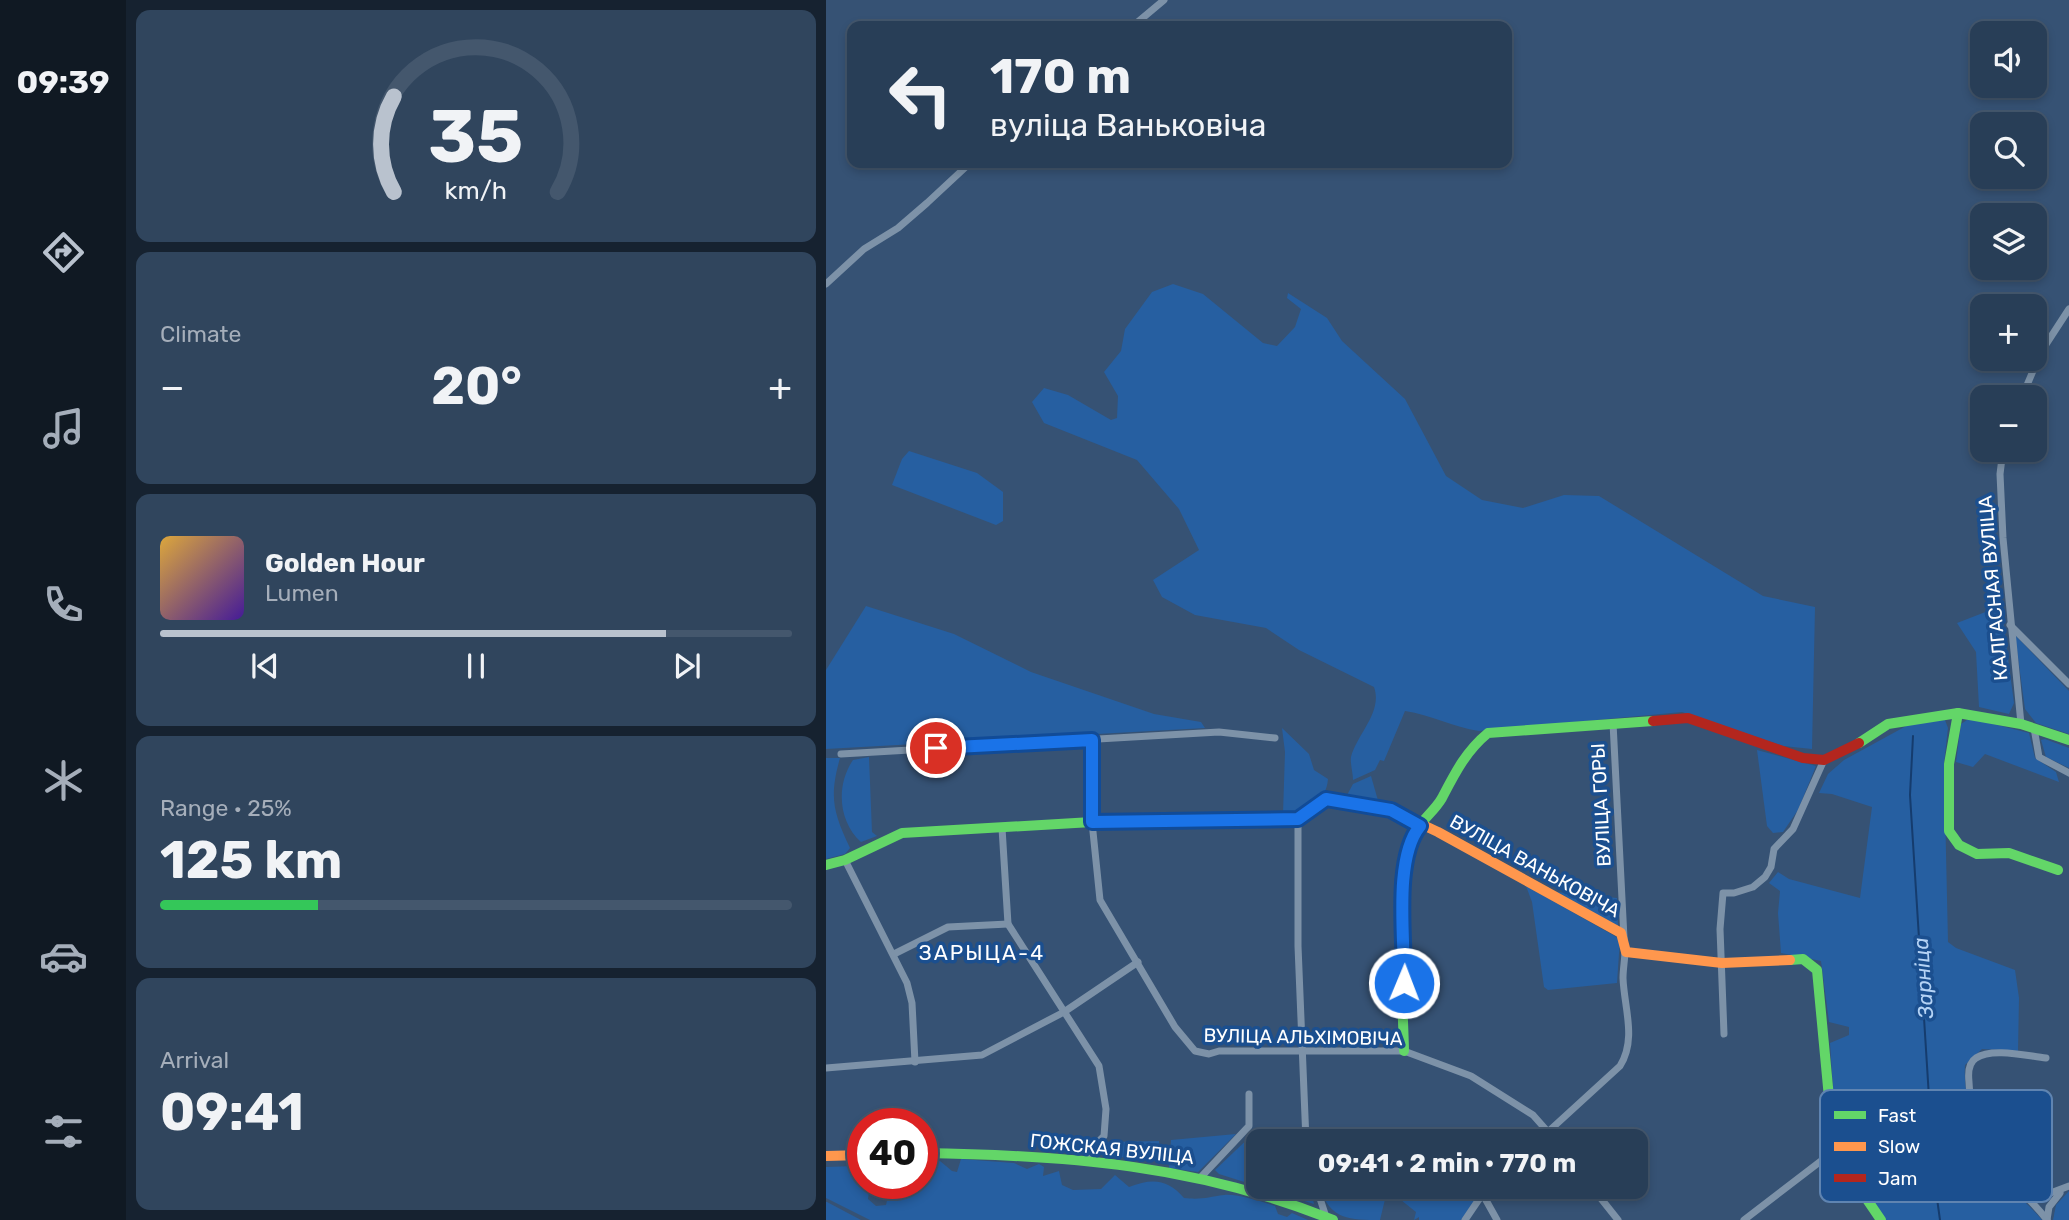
<!DOCTYPE html>
<meta charset="utf-8">
<style>
body{margin:0;font-family:Rubik,sans-serif;background:#30455d;color:#f1f3f6;height:100vh;display:flex;flex-direction:column;font-size:26px;white-space:nowrap}
*{box-sizing:border-box;margin:0}
p{font-size:23px;color:#a5aeba}
.icon{flex:none;width:38px;height:38px;fill:none;stroke:currentColor;stroke-width:2;stroke-linecap:round;stroke-linejoin:round}
.map{position:relative;flex:1;overflow:hidden}
.panel{display:flex;flex-direction:column;gap:10px;padding:10px;background:#162230;width:700px}
.panel>*{flex:none}
.banner{position:absolute;left:21px;top:21px;width:665px;height:147px;border-radius:14px;box-shadow:0 4px 10px #0003,0 0 0 2px #44576d;background:#283e57;color:#f1f3f6;overflow:hidden}
.fabs{position:absolute;left:1144px;top:21px;display:grid;gap:14px}
.fabs a{display:grid;place-items:center;width:77px;height:77px;border-radius:14px;background:#283e57;box-shadow:0 4px 10px #0003,0 0 0 2px #44576d;font-size:35px}
.speed{position:absolute;left:21px;top:1108px;display:flex;gap:14px;font-size:35px;font-weight:700;text-align:center}
.speed>*{display:grid;place-content:center;width:91px;height:91px;border-radius:50%;background:#283e57;box-shadow:0 4px 10px #0003,0 0 0 2px #44576d;line-height:1}
.speed .limit{border:10px solid #d22;background:#fff;color:#111}
.pin{position:absolute;display:grid;place-items:center;width:60px;height:60px;color:#fff;margin:-30px;border:4px solid #fff;border-radius:50%;box-shadow:0 2px 7px #0007}
.me{position:absolute;width:77px;margin:-38px;rotate:1deg;stroke-linejoin:round;filter:drop-shadow(0 0 5px #0008)}
.turn{display:flex;align-items:center;gap:24px;height:147px;padding:0 28px;font-size:32px}
.turn .icon{width:91px;height:91px;stroke-width:2.5}
.turn b{display:block;font-size:49px;line-height:60px}
.big{font-size:52px;font-weight:700;line-height:1.1}
.panel .card{flex:1;display:flex;flex-direction:column;justify-content:center;gap:10px;min-width:0;padding:0 24px;border-radius:14px;background:#30455d}
.panel .dial{align-items:center;gap:0}
.dial svg{height:182px;overflow:visible;fill:none;stroke:#44576d;stroke-width:7;stroke-linecap:round;text-anchor:middle}
.dial text{fill:#f1f3f6;stroke:none}
.song{display:flex;align-items:center;gap:21px}
.cover{width:84px;height:84px;border-radius:10px;background:linear-gradient(135deg,hsl(40 70% 55%),hsl(260 70% 35%))}
.played{height:7px;border-radius:4px;background:linear-gradient(90deg,#b9c2ce 80%,#44576d 80%)}
.keys{display:flex;justify-content:space-around;direction:ltr}
.heat{display:flex;justify-content:space-between;align-items:center;font-size:38px;direction:ltr}
.charge{height:10px;border-radius:5px;background:linear-gradient(90deg,#34c759 25%,#44576d 0)}
.trip{position:absolute;left:420px;top:1129px;width:402px;height:70px;border-radius:14px;background:#283e57;box-shadow:0 4px 10px #0003,0 0 0 2px #44576d;font-weight:700;line-height:70px;text-align:center}
main{display:flex;flex:1;min-height:0}
.dock{display:flex;flex-direction:column;width:126px;justify-content:space-around;align-items:center;background:#101923;color:#a5aeba}
.dock .icon{width:49px;height:49px}
.dock .active{color:#b9c2ce}
.dock b{font-size:32px;color:#f1f3f6}
.map>svg:first-child{display:block}
.green{fill:#265fa1}
.lines{fill:none;stroke-linecap:round;stroke-linejoin:round}
.stream{stroke:#153c6e;stroke-width:2}
.street{stroke:#7d92a8;stroke-width:7}
.fast{stroke:#63d668;stroke-width:10}
.slow{stroke:#ff974d;stroke-width:10}
.jam{stroke:#b3261e;stroke-width:10}
.route-casing{stroke:#114b97;stroke-width:18}
.route{stroke:#1a73e8;stroke-width:12}
.labels{text-anchor:middle;dominant-baseline:central;stroke-width:7;stroke-linejoin:round;paint-order:stroke}
.street-label{font-size:19px;fill:#fff;stroke:#1b4f8f}
.neighbourhood-label{font-size:21px;letter-spacing:2px;fill:#fff;stroke:#1b4f8f}
.water-label{font-size:21px;font-style:italic;fill:#b5d3f5;stroke:#1b4f8f}
.key{fill:#1b4f8f;stroke:#5f84b1;stroke-width:2}
.key-label{font-size:19px;fill:#fff}
</style>
<main>
<nav class="dock">
<b>09:39</b>
<svg class="icon active" aria-label="directions" viewBox="0 0 24 24"><path d="M12 3l9 9-9 9-9-9zM9 14v-3h6M13 9l2 2-2 2"/></svg>
<svg class="icon" aria-label="music" viewBox="0 0 24 24"><path d="M9 18V5l10-2v13"/><circle cx="6" cy="18" r="3"/><circle cx="16" cy="16" r="3"/></svg>
<svg class="icon" aria-label="phone" viewBox="0 0 24 24"><path d="M5 4h4l2 5-3 2q2 4 5 5l2-3 5 2v4C11 20 4 13 5 4z"/></svg>
<svg class="icon" aria-label="climate" viewBox="0 0 24 24"><path d="M12 3v18M4 7l16 10M4 17L20 7"/></svg>
<svg class="icon" aria-label="car" viewBox="0 0 24 24"><path d="M5 17H2v-5l4-1 3-4h7l3 4 3 1v5h-3M9 17h6M6 11h13"/><circle cx="7" cy="17" r="2"/><circle cx="17" cy="17" r="2"/></svg>
<svg class="icon" aria-label="filters" viewBox="0 0 24 24"><path d="M4 7h16M4 17h16"/><circle cx="9" cy="7" r="2"/><circle cx="15" cy="17" r="2"/></svg>
</nav>
<section class="panel">
<div class="card dial"><svg viewBox="0 0 100 80">
<path d="M14 69A42 42 0 1 1 86 69"/>
<path d="M14 69A42 42 0 0 1 14 27" stroke="#b9c2ce"/>
<text x="50" y="56" font-size="32" font-weight="700">35</text>
<text x="50" y="72" font-size="11">km/h</text>
</svg></div>
<div class="card"><p>Climate</p>
<div class="heat"><a>−</a><b class="big">20°</b><a>+</a></div>
</div>
<div class="card">
<div class="song"><i class="cover"></i><div><b>Golden Hour</b><p>Lumen</p></div></div>
<div class="played"></div>
<div class="keys"><svg class="icon" aria-label="previous" viewBox="0 0 24 24"><path d="M18 5L8 12l10 7zM5 5v14"/></svg><svg class="icon" aria-label="pause" viewBox="0 0 24 24"><path d="M8 5v14M16 5v14"/></svg><svg class="icon" aria-label="next" viewBox="0 0 24 24"><path d="M6 5l10 7-10 7zM19 5v14"/></svg></div>
</div>
<div class="card"><p>Range · 25%</p><b class="big">125 km</b><div class="charge"></div></div>
<div class="card"><p>Arrival</p><b class="big">09:41</b></div>
</section>
<div class="map">
<svg width="1243" height="1220" viewBox="0 0 1243 1220">
<rect width="100%" height="100%" fill="#365274"/>
<g class="green">
<path d="M347,284L377,294L437,343L451,346L469,327L475,309L461,298L462,293L501,318L516,341L579,399L620,476L656,500L697,508L738,495L773,496L937,596L989,607L986,749L957,746L856,712L653,731C627,727 605,715 579,711L558,761L554,760L549,770L527,780C527,773 524,763 525,757C531,734 557,712 548,687L473,650L440,628L369,615L336,597L327,580L373,550L353,509L311,460L218,423L206,402L218,388L242,395L285,420L291,418L292,396L278,372L295,351L299,329L326,292Z"/>
<polygon points="83,451 151,473 177,492 177,521 170,525 66,485 76,459"/>
<polygon points="40,606 128,634 205,672 328,714 375,722 379,728 0,749 0,670"/>
<polygon points="1175,606 1188,703 1183,714 1153,707 1150,652 1131,623"/>
<polygon points="1189,635 1243,691 1243,734 1210,723 1199,709"/>
<polygon points="1144,718 1203,733 1209,758 1230,772 1233,782 1159,754 1147,767 1130,762 1135,724"/>
<path d="M1119,720L1122,728L1118,763L1122,942L1130,948L1189,970L1193,998L1192,1051L1156,1049L1139,1065C1136,1108 1160,1160 1189,1192C1198,1202 1207,1209 1216,1220H1059L1011,1149L1004,1043L1023,1035V1027L1003,1022L995,961L955,953L952,913L954,891L943,883L952,872L963,879L1034,898L1046,807L1006,794L993,793L1002,774L1018,760L1082,725Z"/>
<path d="M456,728L483,754L488,770L502,779C500,804 479,812 457,814L459,752Z"/>
<polygon points="1219,739 1243,748 1243,768 1220,757 1215,740"/>
<polygon points="931,750 990,766 972,810 957,832 947,833 941,826"/>
<path d="M43,757L46,832L51,836L35,842C12,821 10,785 27,760Z"/>
<path d="M0,758H14C3,797 7,812 24,848L19,854L0,859Z"/>
<polygon points="545,776 553,804 520,797 527,784"/>
<polygon points="700,886 794,939 791,983 722,990 718,987 706,902"/>
<polygon points="731,892 791,898 792,926"/>
<polygon points="428,1133 433,1137 449,1135 474,1141 432,1141 432,1186 484,1187 488,1204 393,1174 389,1170"/>
<polygon points="410,1134 372,1172 343,1168 345,1140"/>
<polygon points="333,1141 334,1157 330,1161 272,1154 273,1149 282,1142"/>
<path d="M135,1159L188,1163L201,1169L213,1164L218,1167L217,1176L233,1171L236,1185L247,1190L275,1189L289,1175L303,1187C326,1178 342,1179 358,1198C376,1200 382,1197 398,1195C409,1193 438,1202 449,1206L452,1214L461,1217L466,1213L482,1220H44L0,1198V1167L31,1166L37,1169V1183H44L42,1199L50,1206L60,1205L62,1196L59,1183H76L84,1188L89,1183H96V1162L114,1161L126,1171L131,1172Z"/>
<path d="M494,1187H539L549,1194L555,1187H562L554,1220C525,1220 503,1220 494,1187Z"/>
<polygon points="590,1187 600,1201 601,1198 592,1187 638,1187 651,1197 635,1220 593,1220 593,1217 588,1220 590,1212 575,1200 574,1189"/>
<polygon points="1243,1191 1243,1220 1227,1220 1230,1205"/>
<polygon points="0,1202 1,1202 35,1220 0,1220"/>
</g>
<g class="lines">
<polyline class="stream" points="1087,736 1084,795 1108,1177 1114,1220"/>
<g class="street">
<polyline points="307,26 338,0"/>
<polyline points="0,284 38,249 72,228 101,203 144,163"/>
<polyline points="1196,397 1215,352 1243,309"/>
<polyline points="1177,450 1174,474 1177,538 1195,724"/>
<polyline points="1184,625 1243,684"/>
<polyline points="787,723 798,938"/>
<polyline points="1208,728 1213,757 1243,773"/>
<polyline points="266,740 266,822 274,900 349,1027 369,1051 383,1054 393,1051 578,1051 645,1076 707,1115 730,1141"/>
<polyline points="15,754 393,732 449,738"/>
<polyline points="472,819 472,946 480,1141"/>
<polyline points="176,828 182,924 273,1066 280,1109 278,1136 267,1147 264,1161"/>
<polyline points="19,860 81,983 86,1003 89,1062"/>
<polyline points="68,954 122,927 182,924"/>
<polyline points="898,1034 894,929 897,893 908,893 927,887 939,877 945,867 948,849 967,829 998,760"/>
<path d="M1220,1058C1201,1056 1166,1047 1150,1058C1142,1063 1142,1073 1143,1082C1144,1119 1170,1165 1196,1192C1205,1202 1213,1209 1221,1220"/>
<polyline points="0,1068 156,1055 238,1012 312,962"/>
<polyline points="522,1141 548,1141"/>
<path d="M712,1141L794,1066C811,1039 798,1007 797,978C797,969 799,959 799,950"/>
<polyline points="375,1177 423,1126 423,1094"/>
<polyline points="490,1186 500,1217"/>
<polyline points="648,1186 656,1193 671,1220"/>
<polyline points="765,1186 792,1220"/>
<polyline points="1206,1200 1243,1186"/>
<polyline points="639,1220 662,1186"/>
<polyline points="918,1220 1008,1151"/>
<polyline points="1221,1220 1223,1207 1234,1193"/>
</g>
<g class="fast">
<polyline points="1132,713 1123,764 1123,831 1133,845 1151,854 1183,853 1232,870"/>
<polyline points="1033,743 1062,724 1132,713 1195,724 1243,740"/>
<polyline points="0,865 19,860 76,833 266,822 435,820"/>
<polyline points="964,960 977,959 991,970 1008,1151 1055,1220"/>
<path d="M578,1051C577,998 567,882 587,836C593,822 608,812 616,798C629,773 640,751 662,733L827,721"/>
<path d="M96,1153C241,1155 372,1165 507,1220"/>
</g>
<g class="slow">
<polyline points="435,820 472,819 501,799 565,810 612,832 795,933 800,952 896,963 964,960"/>
<polyline points="0,1156 37,1155"/>
</g>
<polyline class="jam" points="827,721 862,718 977,758 998,760 1033,743"/>
</g>
<g class="lines">
<defs>
<path id="route" d="M110,748L266,740V822L472,819L500,799L565,810L594,826C567,859 579,941 578,983"/>
</defs>
<use href="#route" class="route-casing"/>
<use href="#route" class="route"/>
</g>
<g class="labels">
<g class="street-label">
<text transform="translate(1167 588) rotate(-95)">КАЛГАСНАЯ ВУЛІЦА</text>
<text transform="translate(775 805) rotate(-93)">ВУЛІЦА ГОРЫ</text>
<text transform="translate(709 866) rotate(29)">ВУЛІЦА ВАНЬКОВІЧА</text>
<text transform="translate(477 1037) rotate(1)">ВУЛІЦА АЛЬХІМОВІЧА</text>
<text transform="translate(286 1149) rotate(6)">ГОЖСКАЯ ВУЛІЦА</text>
</g>
<g class="neighbourhood-label">
<text x="156" y="952">ЗАРЫЦА-4</text>
</g>
<g class="water-label">
<text transform="translate(1097 978) rotate(-94)">Зарніца</text>
</g>
</g>
<rect x="994" y="1090" width="232" height="112" rx="10" class="key"/>
<rect x="1008" y="1111" width="32" height="8" fill="#63d668"/>
<rect x="1008" y="1142" width="32" height="9" fill="#ff974d"/>
<rect x="1008" y="1174" width="32" height="8" fill="#b3261e"/>
<g class="key-label">
<text x="1052" y="1122">Fast</text>
<text x="1052" y="1153">Slow</text>
<text x="1052" y="1185">Jam</text>
</g>
</svg>
<div class="fabs">
<a><svg class="icon" aria-label="sound" viewBox="0 0 24 24"><path d="M4 9h4l5-4v14l-5-4H4zM17 9q2 3 0 6"/></svg></a>
<a><svg class="icon" aria-label="search" viewBox="0 0 24 24"><circle cx="10" cy="10" r="6"/><path d="M15 15l6 6"/></svg></a>
<a><svg class="icon" aria-label="layers" viewBox="0 0 24 24"><path d="M12 4l9 5-9 5-9-5zM3 14l9 5 9-5"/></svg></a>
<a>+</a>
<a>−</a>
</div>
<div class="speed"><div class="limit">40</div></div>
<div class="pin" style="left:110px;top:748px;background:#d93025"><svg class="icon" aria-label="arrive" viewBox="0 0 24 24"><path d="M6 21V4h12l-3 4 3 4H6"/></svg></div>
<svg class="me" style="left:578px;top:983px" viewBox="-20 -20 40 40"><circle r="17" fill="#1a73e8" stroke="#fff" stroke-width="3"/><path d="M0-11L8 9 0 5-8 9z" fill="#fff"/></svg>
<div class="trip">09:41 · 2 min · 770 m</div>
<div class="banner">
<div class="turn"><svg class="icon" aria-label="left" viewBox="0 0 24 24"><path d="M17 20v-9H6M10 6l-5 5 5 5"/></svg><div><b>170 m</b>вуліца Ваньковіча</div></div>
</div>
</div>
</main>
